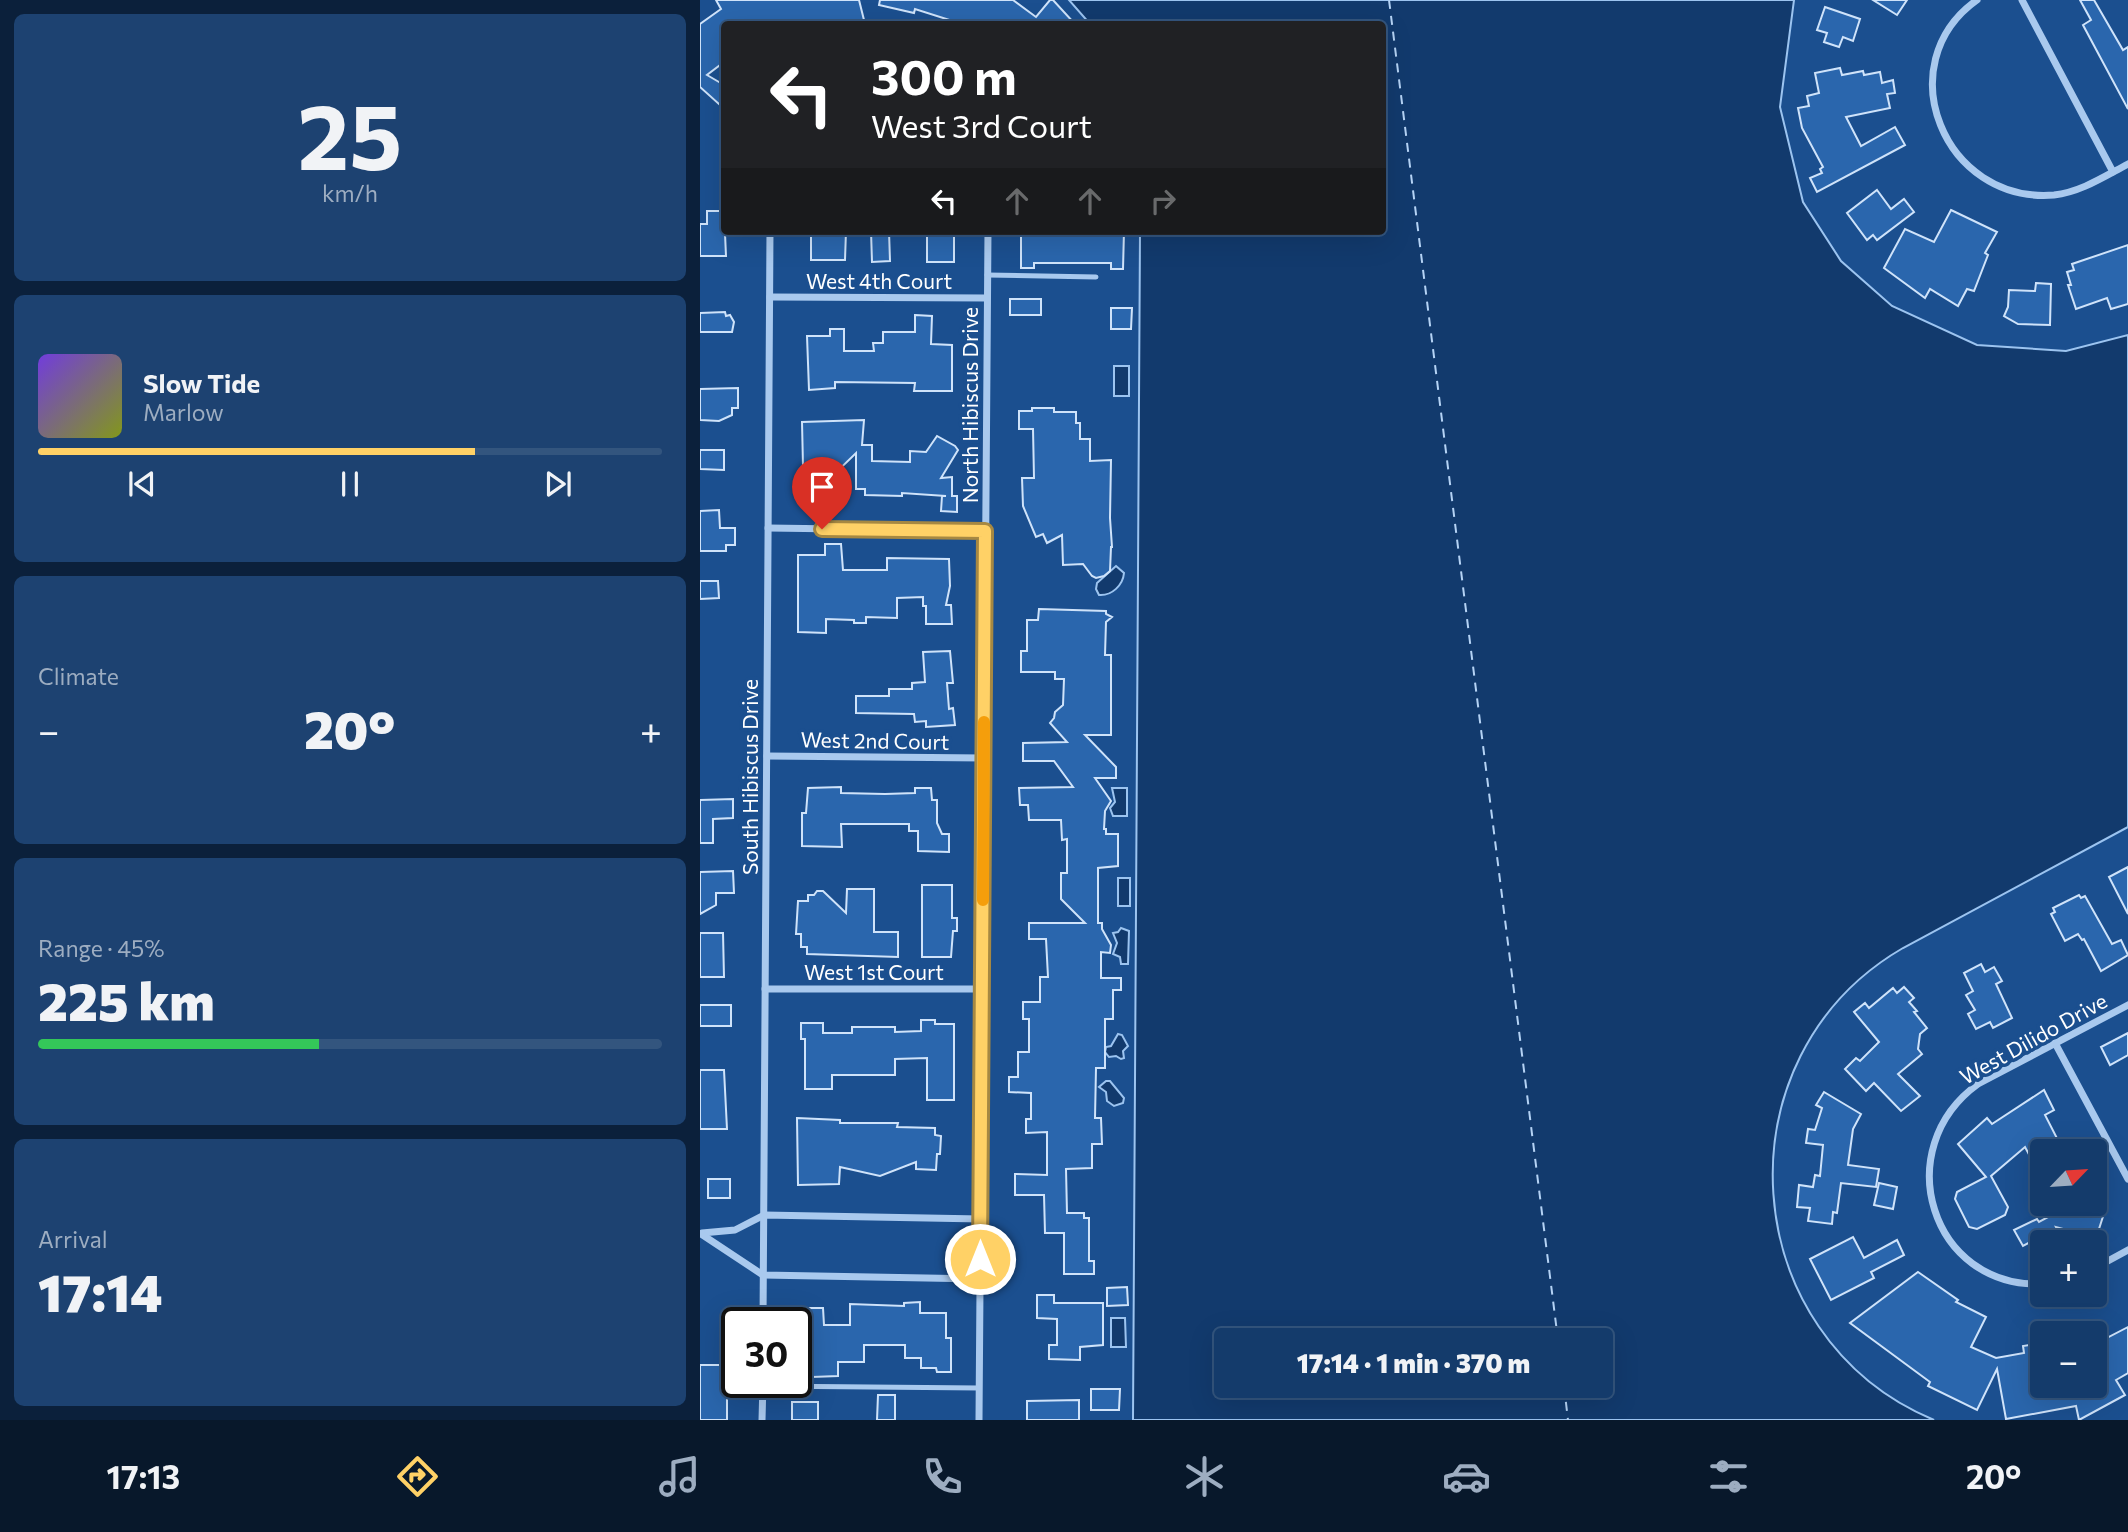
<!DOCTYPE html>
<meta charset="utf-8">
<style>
body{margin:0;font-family:Commissioner,sans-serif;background:#1d4271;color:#f1f3f6;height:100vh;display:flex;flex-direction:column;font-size:26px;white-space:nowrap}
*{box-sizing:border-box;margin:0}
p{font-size:23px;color:#9dadc1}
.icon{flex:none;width:38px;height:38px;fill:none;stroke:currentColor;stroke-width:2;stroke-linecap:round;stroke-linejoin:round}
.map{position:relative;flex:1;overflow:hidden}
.details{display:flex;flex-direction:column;gap:14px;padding:14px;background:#0b203b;width:700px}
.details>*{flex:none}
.guide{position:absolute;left:21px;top:21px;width:665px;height:214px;border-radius:7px;box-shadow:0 7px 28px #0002,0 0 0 2px #33557e;background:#202124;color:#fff;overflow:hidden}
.needle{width:46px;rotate:65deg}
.tools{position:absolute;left:1330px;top:1139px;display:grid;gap:14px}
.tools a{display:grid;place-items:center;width:77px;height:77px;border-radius:7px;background:#143b6b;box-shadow:0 7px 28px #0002,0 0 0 2px #33557e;font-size:35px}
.speed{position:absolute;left:21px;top:1307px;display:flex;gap:14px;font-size:35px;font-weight:700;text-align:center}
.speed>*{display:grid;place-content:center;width:91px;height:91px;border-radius:50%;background:#143b6b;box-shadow:0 7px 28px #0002,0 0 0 2px #33557e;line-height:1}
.speed .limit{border:4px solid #111;border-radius:10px;background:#fff;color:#111}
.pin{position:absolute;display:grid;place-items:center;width:60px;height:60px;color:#fff;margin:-72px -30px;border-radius:50% 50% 50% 0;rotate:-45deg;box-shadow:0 0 7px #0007}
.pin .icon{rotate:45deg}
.me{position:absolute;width:77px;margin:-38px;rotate:0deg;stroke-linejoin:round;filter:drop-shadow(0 0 5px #0008)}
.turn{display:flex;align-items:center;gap:24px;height:147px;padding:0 35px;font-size:32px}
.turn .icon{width:91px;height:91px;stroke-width:2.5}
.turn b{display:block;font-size:49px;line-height:60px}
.lanes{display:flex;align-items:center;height:66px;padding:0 35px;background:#0003;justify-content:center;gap:35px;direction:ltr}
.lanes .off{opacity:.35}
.big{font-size:52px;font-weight:800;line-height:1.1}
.details .card{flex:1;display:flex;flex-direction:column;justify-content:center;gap:10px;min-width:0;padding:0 24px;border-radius:10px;background:#1d4271}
.details .dial{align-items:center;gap:0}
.dial b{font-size:91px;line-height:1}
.song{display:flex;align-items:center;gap:21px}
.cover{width:84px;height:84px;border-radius:10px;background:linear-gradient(135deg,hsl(260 70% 55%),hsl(70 70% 35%))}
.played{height:7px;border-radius:4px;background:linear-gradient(90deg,#ffd166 70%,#33557e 70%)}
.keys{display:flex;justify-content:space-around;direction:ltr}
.heat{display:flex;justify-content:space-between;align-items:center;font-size:38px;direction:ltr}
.charge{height:10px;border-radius:5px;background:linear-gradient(90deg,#34c759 45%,#33557e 0)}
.trip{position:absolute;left:514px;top:1328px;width:399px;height:70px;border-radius:7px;background:#143b6b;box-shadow:0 7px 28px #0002,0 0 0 2px #33557e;font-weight:800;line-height:70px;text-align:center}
.menu{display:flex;height:112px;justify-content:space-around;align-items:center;background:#08182b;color:#9dadc1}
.menu .icon{width:49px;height:49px}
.menu .current{color:#ffd166}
.menu b{font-size:32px;color:#f1f3f6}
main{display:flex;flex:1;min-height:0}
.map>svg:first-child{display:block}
.water{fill:#123a6d;stroke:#9cc4f0;stroke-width:2;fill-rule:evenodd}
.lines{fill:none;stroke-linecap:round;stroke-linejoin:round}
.ferry{stroke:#b5d3f5;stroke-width:2;stroke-dasharray:9 7;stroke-linecap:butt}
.building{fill:#2a66ad;stroke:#cfe3fa;stroke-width:2}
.lane{stroke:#a9c9ee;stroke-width:5}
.street{stroke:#a9c9ee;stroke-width:7}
.route-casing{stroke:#a68842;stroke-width:18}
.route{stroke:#ffd166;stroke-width:12}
.slow{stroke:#f59e0b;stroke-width:12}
.labels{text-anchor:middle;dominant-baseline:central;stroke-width:7;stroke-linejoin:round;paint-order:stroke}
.street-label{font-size:21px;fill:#fff;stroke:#1b4f8f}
</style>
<main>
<section class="details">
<div class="card dial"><b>25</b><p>km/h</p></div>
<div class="card">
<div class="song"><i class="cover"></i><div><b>Slow Tide</b><p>Marlow</p></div></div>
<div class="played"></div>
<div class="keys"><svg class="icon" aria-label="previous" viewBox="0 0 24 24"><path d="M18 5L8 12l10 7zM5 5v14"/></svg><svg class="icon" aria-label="pause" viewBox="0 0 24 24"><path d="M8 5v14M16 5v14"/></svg><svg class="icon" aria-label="next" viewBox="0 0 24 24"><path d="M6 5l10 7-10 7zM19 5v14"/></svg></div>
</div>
<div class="card"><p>Climate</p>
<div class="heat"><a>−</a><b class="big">20°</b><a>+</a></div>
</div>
<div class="card"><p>Range · 45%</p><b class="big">225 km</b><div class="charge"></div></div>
<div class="card"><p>Arrival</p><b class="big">17:14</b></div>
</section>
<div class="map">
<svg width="1428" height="1420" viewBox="0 0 1428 1420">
<rect width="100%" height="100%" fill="#1b4f8f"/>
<g class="water">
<path d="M369,0H1094L1080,107L1103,202L1141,261L1192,306L1277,345L1366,351L1428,335V827L1203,948C1015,1057 1035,1337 1234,1420H433L440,231H682V24H390ZM527,1340H901V1386H527Z"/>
<rect x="414" y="366" width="15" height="30"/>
<path d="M416,566L424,573C423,585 412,596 399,595L396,589L397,583Z"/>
<polygon points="412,788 427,788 427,816 413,816 410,808 415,802"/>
<rect x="418" y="878" width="12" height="28"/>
<polygon points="421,928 429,931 428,964 421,964 420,957 413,954 417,943 413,933 418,932"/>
<polygon points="418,1034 422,1035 428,1046 423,1051 424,1058 421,1059 416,1056 409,1057 405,1052 406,1047 411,1046"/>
<polygon points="406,1081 410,1081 424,1098 423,1103 414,1106 407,1101 406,1092 399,1087"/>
<polygon points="411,1318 425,1318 426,1347 411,1347"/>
</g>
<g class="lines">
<g class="ferry">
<polyline points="689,0 858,1340"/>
<polyline points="864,1386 868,1420"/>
</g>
</g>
<g class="building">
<polygon points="16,0 159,0 165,24 24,24 24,62 7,75 24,85 24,97 20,105 0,87 0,24 21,9"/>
<polygon points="180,0 313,0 336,17 350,0 353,0 375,24 262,24 215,9 214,13 179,5"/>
<polygon points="1173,0 1207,0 1197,15"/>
<polygon points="1380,0 1394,0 1423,50 1428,47 1428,109 1383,25 1391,20"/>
<polygon points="1125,7 1160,19 1153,41 1143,37 1139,47 1124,42 1127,33 1117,30"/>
<polygon points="1140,68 1142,75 1163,71 1164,75 1180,72 1182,83 1193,80 1195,93 1187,94 1190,108 1146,117 1161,146 1195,127 1205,145 1117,192 1110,178 1122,173 1120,169 1123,167 1102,128 1098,108 1109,106 1107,96 1119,93 1115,73"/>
<polygon points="1177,190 1191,209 1204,199 1214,212 1177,240 1173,235 1167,240 1147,213"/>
<polygon points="1251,210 1297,232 1285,253 1288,255 1274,291 1267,289 1258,306 1230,289 1225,298 1184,268 1205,229 1234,242"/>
<polygon points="7,211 24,211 26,256 0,256 0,224 7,224"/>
<polygon points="111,231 146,231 145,260 111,260"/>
<polygon points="171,231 189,231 190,261 172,262"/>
<rect x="227" y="231" width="27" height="31"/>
<polygon points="321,231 424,231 423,269 411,269 411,263 334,263 334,268 321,268"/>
<polygon points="1428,245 1428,304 1411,309 1407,298 1376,309 1368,285 1371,285 1367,272 1374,270 1372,264"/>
<polygon points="1336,283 1351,284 1350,325 1318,324 1304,316 1308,307 1309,290 1335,291"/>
<rect x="310" y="299" width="31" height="16"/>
<polygon points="411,308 432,308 431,329 411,329"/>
<polygon points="25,312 26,316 30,315 34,322 32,332 0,332 0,313"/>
<polygon points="215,315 232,316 231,344 252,345 252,391 214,391 215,383 135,382 135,388 109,390 107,336 130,336 130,329 144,329 144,351 174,351 173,343 183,343 183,332 215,332"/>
<polygon points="38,388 38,408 32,408 32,415 19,421 0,420 0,389"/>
<polygon points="332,408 354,408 354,412 376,412 376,423 380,423 380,439 390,439 390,461 411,460 410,518 412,547 411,547 410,571 404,576 396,578 392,576 383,564 363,565 362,535 347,543 343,534 336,537 323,506 322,478 334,478 333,429 319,429 319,411 332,411"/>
<polygon points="164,420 162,445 172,445 172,461 210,462 210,451 226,452 237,436 255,446 258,450 241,478 252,477 252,496 257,496 257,512 241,511 242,496 246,496 202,493 202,496 165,495 165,489 156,489 156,453 122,486 116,480 113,482 100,469 103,466 102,422"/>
<polygon points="0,450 24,450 24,470 0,469"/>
<polygon points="19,510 20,528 35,528 35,545 26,545 26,551 0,551 0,511"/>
<polygon points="125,544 141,544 143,570 187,570 187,558 249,559 250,586 246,605 251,605 252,624 226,624 226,606 223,606 223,597 197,598 197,618 166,617 166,623 154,623 154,620 126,619 126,633 98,632 98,555 125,555"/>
<polygon points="0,581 18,581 19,598 0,599"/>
<polygon points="339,609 406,611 406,614 412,617 406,622 405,655 411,655 411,735 385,735 416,767 416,778 395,778 411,801 405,811 404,829 406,829 406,834 418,834 418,866 398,868 398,923 402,923 402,929 411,945 410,953 401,952 401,978 421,978 421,990 413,990 413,1019 405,1019 405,1068 396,1068 395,1118 401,1118 402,1144 392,1144 392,1168 366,1169 367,1213 384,1213 384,1218 389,1218 389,1261 394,1261 394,1274 364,1274 364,1233 345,1233 344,1195 315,1195 315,1174 347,1175 347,1132 326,1133 326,1119 331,1119 331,1093 309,1092 309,1077 318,1077 318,1052 329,1052 329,1019 323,1019 323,1002 340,1002 340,977 348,977 346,939 329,939 329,923 385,923 361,899 361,873 367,873 367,839 362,840 361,820 329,820 328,805 320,805 319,788 373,787 354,761 323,761 323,743 367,742 350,723 354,718 355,712 363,705 364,679 355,679 355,672 321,672 321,651 327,651 327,620 338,620"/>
<polygon points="250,651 253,683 247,683 249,709 253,708 255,725 226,727 226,721 215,722 214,714 156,713 156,696 189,696 189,689 212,689 212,683 225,682 223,652"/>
<polygon points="141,787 141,793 185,794 215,793 215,788 231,788 232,800 237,800 237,823 242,834 249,834 249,852 218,851 218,831 209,831 209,824 141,824 142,847 102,846 102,813 106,813 108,788"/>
<polygon points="33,799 33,818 13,819 13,843 0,843 0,800"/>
<polygon points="1428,867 1428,914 1409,877"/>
<polygon points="33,871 34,893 16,893 16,905 0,914 0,872"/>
<polygon points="222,885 252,885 252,918 257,918 257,931 253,931 251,957 222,957"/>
<polygon points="147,889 174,889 174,932 198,932 198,957 107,954 107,947 101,947 101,934 96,934 98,901 108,901 108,895 114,895 117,891 123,891 146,913"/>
<polygon points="1379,895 1381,898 1385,896 1412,944 1421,940 1428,955 1401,971 1384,939 1382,940 1378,934 1365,941 1351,914 1355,912 1353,908"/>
<polygon points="0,933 23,933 24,977 0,977"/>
<polygon points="1281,964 1285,972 1294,967 1302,981 1296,984 1312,1018 1293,1028 1290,1022 1276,1029 1268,1014 1275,1010 1266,995 1273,991 1264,973"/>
<polygon points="1204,987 1214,998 1209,1002 1217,1011 1214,1012 1227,1028 1220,1034 1218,1049 1222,1054 1198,1074 1220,1096 1201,1111 1174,1083 1166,1091 1145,1069 1156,1058 1160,1061 1179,1042 1154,1012 1165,1003 1169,1008 1193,988 1197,993"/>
<rect x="0" y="1005" width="31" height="21"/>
<polygon points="221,1020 235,1020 235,1024 254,1024 254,1100 227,1100 227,1058 195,1059 195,1075 132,1075 132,1089 105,1089 105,1039 101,1039 101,1023 123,1023 123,1033 152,1033 152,1027 195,1027 195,1032 221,1031"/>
<polygon points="1428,1033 1428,1055 1410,1065 1401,1047"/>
<polygon points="0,1070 24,1070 27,1129 0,1129"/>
<polygon points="1344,1090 1354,1110 1345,1115 1364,1152 1342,1152 1342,1157 1333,1162 1325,1147 1291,1176 1308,1207 1305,1215 1277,1229 1269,1227 1255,1199 1257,1192 1286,1177 1258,1144 1287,1118 1292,1124"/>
<polygon points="1124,1092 1161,1114 1153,1129 1148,1165 1179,1169 1176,1187 1141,1183 1137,1213 1133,1212 1132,1224 1108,1221 1110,1208 1097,1207 1099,1185 1113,1187 1115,1175 1120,1176 1123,1145 1106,1143 1108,1129 1115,1130 1122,1108 1116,1105"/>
<polygon points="97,1118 140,1120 140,1123 198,1123 197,1127 235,1128 235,1135 241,1136 240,1154 237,1154 236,1170 216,1169 216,1162 180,1176 140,1167 139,1184 98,1185"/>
<rect x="8" y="1179" width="22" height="19"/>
<polygon points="1179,1183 1197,1187 1193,1209 1174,1205"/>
<polygon points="1363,1204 1386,1210 1388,1204 1407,1204 1398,1232 1394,1231 1393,1237 1356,1227 1364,1242 1336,1242 1334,1240 1323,1246 1314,1230 1337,1219 1339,1222 1361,1210"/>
<polygon points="1153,1237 1164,1258 1197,1240 1204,1255 1171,1272 1174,1278 1131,1300 1110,1259"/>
<polygon points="1218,1272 1258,1300 1256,1302 1286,1317 1271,1347 1296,1358 1324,1353 1323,1346 1336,1344 1338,1352 1342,1351 1342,1386 1395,1386 1395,1344 1428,1327 1428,1373 1416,1380 1425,1395 1379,1420 1376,1406 1306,1419 1297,1369 1277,1410 1228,1386 1230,1382 1150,1323"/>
<polygon points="427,1287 428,1305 407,1306 407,1288"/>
<polygon points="337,1295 354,1295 354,1303 403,1303 403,1345 380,1347 380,1360 349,1359 349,1345 357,1345 357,1319 337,1318"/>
<polygon points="220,1302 220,1313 246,1313 246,1338 251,1338 251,1372 237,1372 236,1368 221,1368 221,1358 205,1358 205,1345 164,1345 164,1362 138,1362 138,1376 112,1377 111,1344 96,1345 96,1323 93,1323 93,1308 123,1308 124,1325 150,1325 150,1304 204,1306 204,1303"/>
<polygon points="0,1365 30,1365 30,1387 27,1387 27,1420 0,1420"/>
<polygon points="391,1389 420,1389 419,1410 391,1410"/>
<polygon points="178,1395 195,1395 195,1420 177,1420"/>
<polygon points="379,1400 379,1420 327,1420 327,1401"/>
<rect x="92" y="1402" width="26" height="18"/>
</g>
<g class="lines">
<g class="lane">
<polyline points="287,275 396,277"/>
<polyline points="62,1386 279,1388"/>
</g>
<g class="street">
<path d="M1277,0C1187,64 1244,204 1354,195C1381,192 1405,176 1428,164"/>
<polyline points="1322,0 1413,172"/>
<polyline points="70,297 287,298"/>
<polyline points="68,528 285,531"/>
<polyline points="67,756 284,758"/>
<polyline points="65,989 282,989"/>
<polyline points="1355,1043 1428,1179"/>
<polyline points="2,1233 35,1230 64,1215 281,1219"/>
<polyline points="1,1234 63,1275 280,1279"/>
<polyline points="1395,1268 1428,1250"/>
<path d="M1342,1284C1231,1288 1188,1149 1278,1084L1428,1005"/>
<polyline points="63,1323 70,231"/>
<polyline points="62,1420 63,1382"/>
<polyline points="279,1420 288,231"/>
</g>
</g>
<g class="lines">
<defs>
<polyline id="route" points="122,529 285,531 280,1259"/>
</defs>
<use href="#route" class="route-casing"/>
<use href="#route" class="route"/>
<polyline class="slow" points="283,900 284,722"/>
</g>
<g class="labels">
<g class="street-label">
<text x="179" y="280">West 4th Court</text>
<text transform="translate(269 405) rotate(-90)">North Hibiscus Drive</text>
<text transform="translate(175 740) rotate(1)">West 2nd Court</text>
<text transform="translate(49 777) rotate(-90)">South Hibiscus Drive</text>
<text x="174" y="971">West 1st Court</text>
<text transform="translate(1333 1038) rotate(-29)">West Dilido Drive</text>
</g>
</g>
</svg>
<div class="tools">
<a><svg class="needle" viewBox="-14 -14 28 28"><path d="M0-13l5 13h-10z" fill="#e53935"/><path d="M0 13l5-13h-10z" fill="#9dadc1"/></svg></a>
<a>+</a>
<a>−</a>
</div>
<div class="speed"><div class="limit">30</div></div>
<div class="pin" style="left:122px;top:529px;background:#d93025"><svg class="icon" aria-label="arrive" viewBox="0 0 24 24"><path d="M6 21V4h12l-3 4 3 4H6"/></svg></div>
<svg class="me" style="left:280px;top:1259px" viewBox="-20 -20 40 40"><circle r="17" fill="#ffd166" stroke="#fff" stroke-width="3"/><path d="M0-11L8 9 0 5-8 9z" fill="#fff"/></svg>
<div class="trip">17:14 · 1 min · 370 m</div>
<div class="guide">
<div class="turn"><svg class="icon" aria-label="left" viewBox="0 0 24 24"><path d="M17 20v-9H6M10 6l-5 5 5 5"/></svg><div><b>300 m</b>West 3rd Court</div></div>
<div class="lanes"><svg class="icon" aria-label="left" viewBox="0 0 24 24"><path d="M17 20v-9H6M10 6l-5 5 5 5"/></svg><svg class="icon off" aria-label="ahead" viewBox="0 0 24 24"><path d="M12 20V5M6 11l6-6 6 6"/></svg><svg class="icon off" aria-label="ahead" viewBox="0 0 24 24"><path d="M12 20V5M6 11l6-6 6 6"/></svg><svg class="icon off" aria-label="right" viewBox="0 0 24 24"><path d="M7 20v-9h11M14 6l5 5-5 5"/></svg></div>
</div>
</div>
</main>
<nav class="menu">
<b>17:13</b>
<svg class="icon current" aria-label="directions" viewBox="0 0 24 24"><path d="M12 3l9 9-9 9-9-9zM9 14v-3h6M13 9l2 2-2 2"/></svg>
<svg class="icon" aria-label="music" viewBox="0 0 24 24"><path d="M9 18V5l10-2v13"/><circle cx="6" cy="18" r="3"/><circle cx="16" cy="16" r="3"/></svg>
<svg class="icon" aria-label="phone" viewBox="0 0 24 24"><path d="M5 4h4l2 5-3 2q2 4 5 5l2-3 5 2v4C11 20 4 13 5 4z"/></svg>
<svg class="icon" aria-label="climate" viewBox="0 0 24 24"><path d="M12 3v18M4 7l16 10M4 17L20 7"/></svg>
<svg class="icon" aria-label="car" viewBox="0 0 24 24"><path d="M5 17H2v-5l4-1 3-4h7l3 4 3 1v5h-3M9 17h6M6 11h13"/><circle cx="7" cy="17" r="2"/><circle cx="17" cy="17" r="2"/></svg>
<svg class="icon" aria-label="filters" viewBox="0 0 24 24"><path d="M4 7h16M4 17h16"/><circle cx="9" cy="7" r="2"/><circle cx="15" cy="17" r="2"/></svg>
<b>20°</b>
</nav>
